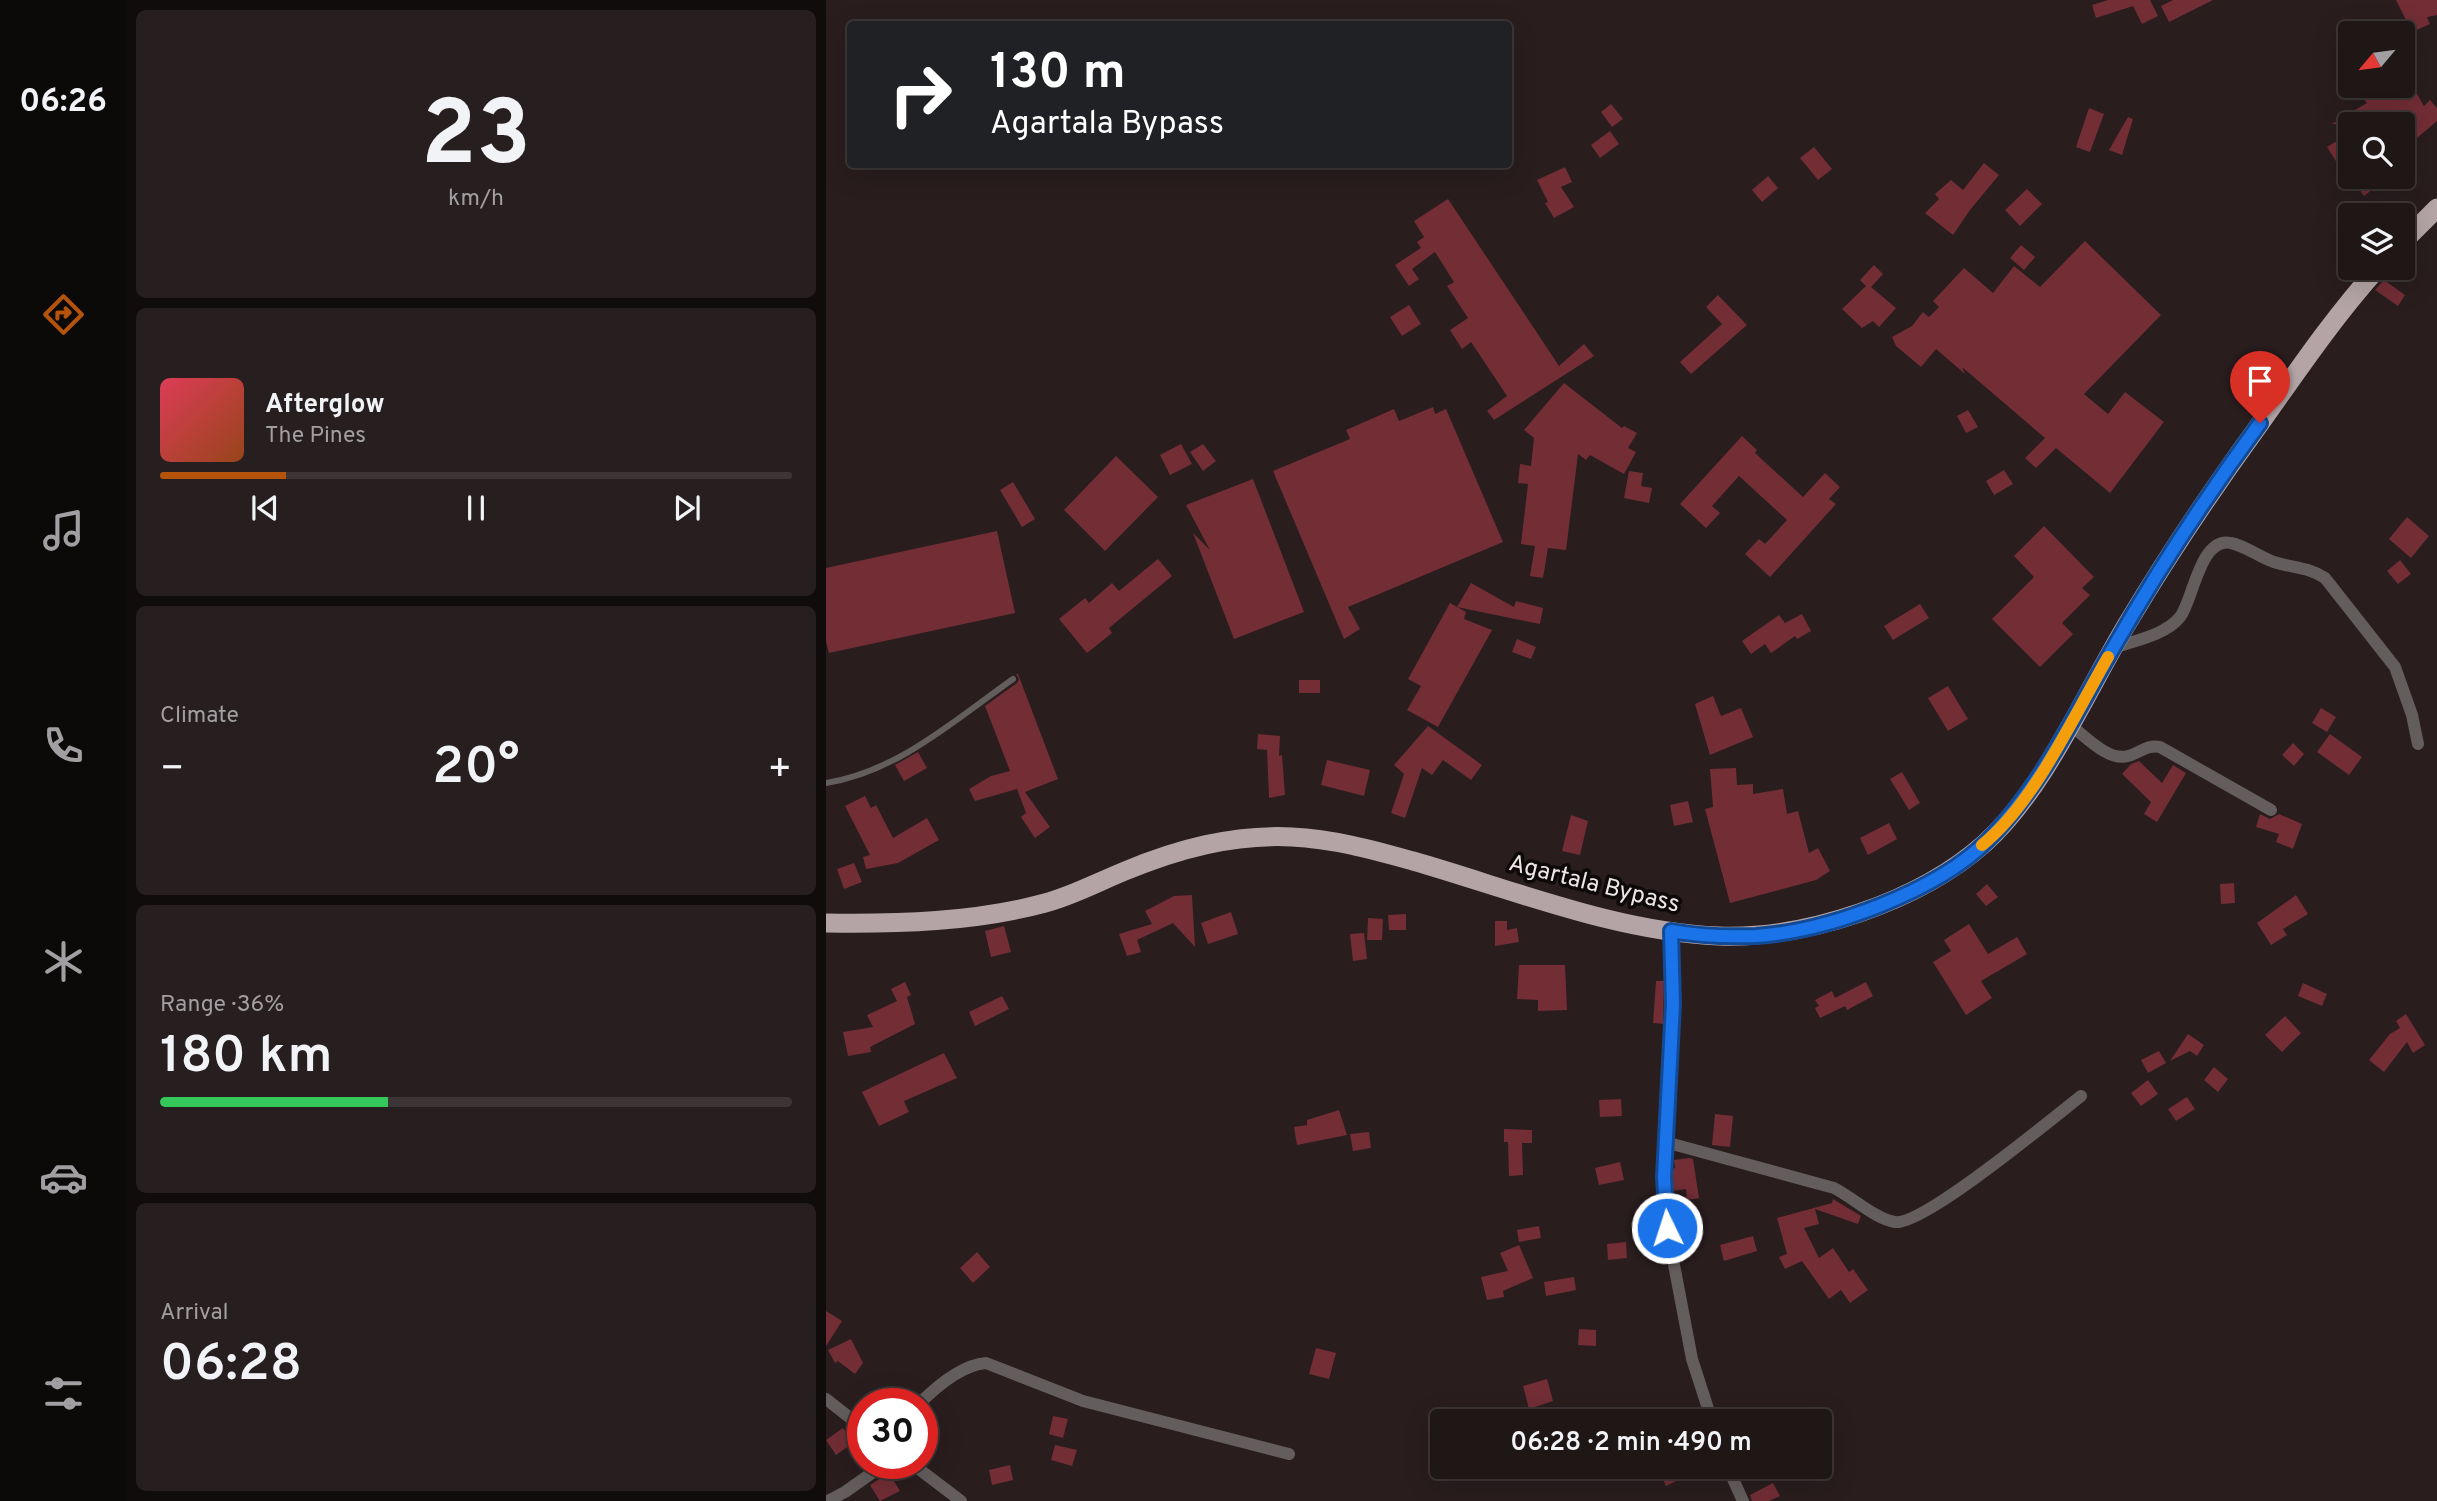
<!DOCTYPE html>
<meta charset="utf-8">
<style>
body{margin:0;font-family:Overpass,sans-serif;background:#271f1f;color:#f1f3f6;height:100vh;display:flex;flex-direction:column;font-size:26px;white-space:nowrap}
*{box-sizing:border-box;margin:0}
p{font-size:23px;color:#a19fa1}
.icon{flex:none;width:38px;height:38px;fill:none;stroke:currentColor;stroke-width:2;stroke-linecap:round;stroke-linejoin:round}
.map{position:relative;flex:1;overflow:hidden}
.details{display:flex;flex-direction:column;gap:10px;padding:10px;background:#110c0c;width:700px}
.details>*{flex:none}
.top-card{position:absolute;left:21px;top:21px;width:665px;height:147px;border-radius:7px;box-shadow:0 7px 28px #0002,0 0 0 2px #3c3535;background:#202124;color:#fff;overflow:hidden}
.needle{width:46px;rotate:241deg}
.controls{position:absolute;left:1512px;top:21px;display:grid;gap:14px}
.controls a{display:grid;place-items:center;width:77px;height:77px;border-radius:7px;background:#1f1616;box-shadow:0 7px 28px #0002,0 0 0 2px #3c3535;font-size:35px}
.speed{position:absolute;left:21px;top:1388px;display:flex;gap:14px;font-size:35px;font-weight:700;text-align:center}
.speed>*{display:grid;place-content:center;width:91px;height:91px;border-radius:50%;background:#1f1616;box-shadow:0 7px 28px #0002,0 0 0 2px #3c3535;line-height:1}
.speed .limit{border:10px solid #d22;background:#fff;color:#111}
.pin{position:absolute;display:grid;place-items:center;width:60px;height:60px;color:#fff;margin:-72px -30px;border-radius:50% 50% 50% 0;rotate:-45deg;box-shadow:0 0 7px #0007}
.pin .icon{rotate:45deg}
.me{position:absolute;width:77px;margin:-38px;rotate:356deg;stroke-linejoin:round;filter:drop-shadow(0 0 5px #0008)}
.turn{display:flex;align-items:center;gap:24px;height:147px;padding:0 28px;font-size:32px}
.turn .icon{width:91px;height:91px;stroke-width:2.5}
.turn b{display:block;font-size:49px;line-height:60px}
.big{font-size:52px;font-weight:600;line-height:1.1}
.details .widget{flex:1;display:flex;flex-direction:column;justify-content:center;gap:10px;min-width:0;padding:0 24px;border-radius:10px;background:#271f1f}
.details .dial{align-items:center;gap:0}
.dial b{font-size:91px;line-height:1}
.song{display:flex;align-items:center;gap:21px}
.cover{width:84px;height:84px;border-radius:10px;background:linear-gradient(135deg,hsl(350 70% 55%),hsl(20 70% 35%))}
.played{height:7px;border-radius:4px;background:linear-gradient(90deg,#b45309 20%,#3c3535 20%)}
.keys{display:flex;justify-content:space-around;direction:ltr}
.heat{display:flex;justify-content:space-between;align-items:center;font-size:38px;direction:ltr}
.charge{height:10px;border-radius:5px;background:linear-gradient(90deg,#34c759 36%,#3c3535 0)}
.trip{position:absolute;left:604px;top:1409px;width:402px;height:70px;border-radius:7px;background:#1f1616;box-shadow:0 7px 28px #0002,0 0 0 2px #3c3535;font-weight:600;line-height:70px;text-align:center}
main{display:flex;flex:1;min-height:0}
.dock{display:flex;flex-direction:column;width:126px;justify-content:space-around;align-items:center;background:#0c0909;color:#a19fa1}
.dock .icon{width:49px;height:49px}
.dock .on{color:#b45309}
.dock b{font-size:32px;color:#f1f3f6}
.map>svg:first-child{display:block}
.building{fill:#722d35}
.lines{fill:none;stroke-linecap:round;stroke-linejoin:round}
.service{stroke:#635d5d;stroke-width:6}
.minor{stroke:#635d5d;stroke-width:12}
.trunk{stroke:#b4a4a5;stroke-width:19}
.route-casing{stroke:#114b97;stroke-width:18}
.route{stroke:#1a73e8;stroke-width:12}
.slow{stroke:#f59e0b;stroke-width:12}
.labels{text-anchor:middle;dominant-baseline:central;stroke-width:7;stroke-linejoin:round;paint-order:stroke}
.street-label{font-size:24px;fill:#eee6e6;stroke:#0e0909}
</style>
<main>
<nav class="dock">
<b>06:26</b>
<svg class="icon on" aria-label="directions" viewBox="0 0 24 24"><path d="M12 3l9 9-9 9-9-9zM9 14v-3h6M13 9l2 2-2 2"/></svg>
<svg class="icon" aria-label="music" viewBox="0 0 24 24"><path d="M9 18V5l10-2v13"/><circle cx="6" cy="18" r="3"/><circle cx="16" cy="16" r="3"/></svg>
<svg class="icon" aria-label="phone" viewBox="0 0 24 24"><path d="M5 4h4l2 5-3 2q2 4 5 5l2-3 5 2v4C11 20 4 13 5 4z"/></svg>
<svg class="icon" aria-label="climate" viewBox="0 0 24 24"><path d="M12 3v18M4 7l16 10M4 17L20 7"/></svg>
<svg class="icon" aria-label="car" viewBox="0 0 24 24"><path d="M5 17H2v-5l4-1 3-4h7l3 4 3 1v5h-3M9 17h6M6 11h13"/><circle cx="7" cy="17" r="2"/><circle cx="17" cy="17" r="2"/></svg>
<svg class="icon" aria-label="filters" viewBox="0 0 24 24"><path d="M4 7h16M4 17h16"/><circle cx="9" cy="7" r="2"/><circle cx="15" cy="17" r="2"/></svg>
</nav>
<section class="details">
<div class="widget dial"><b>23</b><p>km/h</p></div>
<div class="widget">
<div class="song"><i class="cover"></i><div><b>Afterglow</b><p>The Pines</p></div></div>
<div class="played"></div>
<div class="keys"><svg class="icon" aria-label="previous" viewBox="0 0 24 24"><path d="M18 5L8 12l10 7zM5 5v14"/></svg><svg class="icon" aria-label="pause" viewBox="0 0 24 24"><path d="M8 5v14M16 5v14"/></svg><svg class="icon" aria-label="next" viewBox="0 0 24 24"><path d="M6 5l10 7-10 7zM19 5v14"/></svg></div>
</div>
<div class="widget"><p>Climate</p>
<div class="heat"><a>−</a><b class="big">20°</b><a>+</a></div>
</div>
<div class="widget"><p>Range · 36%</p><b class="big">180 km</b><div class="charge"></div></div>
<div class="widget"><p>Arrival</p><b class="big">06:28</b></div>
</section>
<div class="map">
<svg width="1611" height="1501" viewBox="0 0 1611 1501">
<rect width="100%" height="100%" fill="#291d1e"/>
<g class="building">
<polygon points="1282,0 1324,0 1332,16 1316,24 1307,6 1270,18 1266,5"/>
<polygon points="1347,0 1387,0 1343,22 1335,6"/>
<polygon points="1570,0 1611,0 1611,15 1601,17 1604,24 1586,32"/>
<polygon points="1585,84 1598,106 1604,100 1611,108 1611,121 1591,138 1579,124 1506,124 1541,103 1534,95 1544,86 1550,86 1561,99"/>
<polygon points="785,104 797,119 786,127 775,112"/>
<polygon points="1263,108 1278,114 1264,152 1250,147"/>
<polygon points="1302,117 1307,119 1296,155 1283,150"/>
<polygon points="784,131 793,144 774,158 765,145"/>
<polygon points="1524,133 1524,176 1517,164 1513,166 1501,147"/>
<polygon points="988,147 1006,169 992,180 974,158"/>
<polygon points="1158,163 1173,175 1144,210 1127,235 1099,213 1113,199 1109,194 1125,180 1137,190"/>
<polygon points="739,167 746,182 735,187 748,207 728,218 719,203 722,202 711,180"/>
<polygon points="942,176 952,188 936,202 926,190"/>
<polygon points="1525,177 1547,177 1552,185 1538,196"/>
<polygon points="1201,189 1216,204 1194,226 1179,210"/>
<polygon points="622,199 733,366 758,344 768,356 668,420 661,411 681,396 645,342 636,349 624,330 642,318 621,286 628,282 609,252 586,269 593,279 583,286 569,265 595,248 591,242 598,237 588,221"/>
<polygon points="1259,241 1335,315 1258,394 1282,414 1299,392 1338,422 1284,493 1230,448 1210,468 1199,458 1219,438 1136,367 1139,374 1110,349 1095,367 1070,346 1066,337 1086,326 1097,312 1103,317 1113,307 1107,301 1138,268 1167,293 1188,266 1214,287"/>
<polygon points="1195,245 1209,257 1198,270 1184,258"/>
<polygon points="1048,265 1057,274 1045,287 1070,308 1053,327 1047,321 1036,328 1016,309 1040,286 1034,280"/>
<polygon points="1558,280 1579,295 1572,306 1549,290"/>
<polygon points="892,295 921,325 865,374 854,362 896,324 880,307"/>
<polygon points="583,305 595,324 576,336 564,317"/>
<polygon points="738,383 796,428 798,426 811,433 802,448 810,452 798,474 764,455 760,460 752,454 740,550 722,548 717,578 704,576 709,546 695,544 702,484 692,483 694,464 705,466 708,438 698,430"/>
<polygon points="607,407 609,414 620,409 677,542 522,607 534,629 518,639 447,471 524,439 520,430 568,409 573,421"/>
<polygon points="1142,410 1152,427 1140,433 1131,416"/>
<polygon points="916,436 931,450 929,453 977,497 999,473 1014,487 1003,499 1010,504 944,577 919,554 933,539 939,544 961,520 913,476 886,506 894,513 880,528 854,504"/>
<polygon points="355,444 366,464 344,475 334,455"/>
<polygon points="377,444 390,461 377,471 364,452"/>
<polygon points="290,456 332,497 279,551 238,510"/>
<polygon points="1178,470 1187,484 1168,495 1160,481"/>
<polygon points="803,471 817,473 815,486 826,488 823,503 798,498"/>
<polygon points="427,479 478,612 408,639 367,533 384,550 360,505"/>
<polygon points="187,482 209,519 196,527 174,490"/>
<polygon points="1581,517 1603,536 1585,558 1563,539"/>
<polygon points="1218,526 1268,577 1256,588 1264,595 1236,623 1247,634 1214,667 1166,619 1208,577 1188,556"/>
<polygon points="171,531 189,613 3,653 0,641 0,568"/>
<polygon points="332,559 346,576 283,628 286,633 261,653 233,619 259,598 263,603 286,583 293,591"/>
<polygon points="1574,560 1585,574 1572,584 1561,571"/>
<polygon points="645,583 688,607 690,601 717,608 714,624 631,607"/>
<polygon points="624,603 640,612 638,619 666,630 612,727 581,710 595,686 582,679"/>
<polygon points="1094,604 1103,618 1067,640 1058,626"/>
<polygon points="976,614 985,631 971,639 969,636 945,653 939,644 925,654 916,641 953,615 959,623"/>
<polygon points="691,639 710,647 705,659 686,652"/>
<polygon points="190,674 192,674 232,779 199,792 224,827 209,838 195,817 200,813 191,789 149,801 143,789 165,776 184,771 159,706 191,683 193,679"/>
<rect x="473" y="680" width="21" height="13"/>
<polygon points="1122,686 1142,719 1122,731 1102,698"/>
<polygon points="887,696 895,716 915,708 927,737 884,755 869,704"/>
<polygon points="1495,708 1510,717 1501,732 1486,723"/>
<polygon points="602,726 656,765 645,780 617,760 606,775 596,768 579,818 565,813 578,774 568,765"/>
<polygon points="432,734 454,736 453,756 456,755 459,795 443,798 441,750 431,749"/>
<polygon points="1504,734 1536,757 1523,775 1491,752"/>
<polygon points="1467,743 1478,754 1468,766 1456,755"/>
<polygon points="92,752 101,768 78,781 69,765"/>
<polygon points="501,760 544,770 538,796 495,785"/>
<polygon points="1313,761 1336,783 1347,765 1360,773 1331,822 1318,814 1325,802 1296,774 1305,764"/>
<polygon points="910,768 911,785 927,784 927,794 957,789 961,814 972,811 983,853 992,848 1004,871 990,880 904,903 879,809 887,807 884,769"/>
<polygon points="1076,772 1094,803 1083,810 1064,779"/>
<polygon points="39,796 45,808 50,805 67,838 101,818 113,840 72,863 40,869 37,857 44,855 19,806"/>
<polygon points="862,801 867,822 848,826 844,805"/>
<polygon points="1434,814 1444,819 1453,814 1476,824 1467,849 1450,842 1453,834 1430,827"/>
<polygon points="745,815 762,821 754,855 736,851"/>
<polygon points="1063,823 1071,839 1042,855 1034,838"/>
<polygon points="28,863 36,882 18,889 11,869"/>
<polygon points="1408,883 1409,903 1395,904 1394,884"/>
<polygon points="1161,884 1172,897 1160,906 1150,894"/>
<polygon points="366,895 369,947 347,923 311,940 315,952 301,956 293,934 326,924 319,911 348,896"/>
<polygon points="1470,895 1482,914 1457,929 1461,935 1445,945 1431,923"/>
<polygon points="405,912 412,934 382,944 375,923"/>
<polygon points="580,914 580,930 563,930 562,915"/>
<polygon points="542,918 557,919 556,940 541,940"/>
<polygon points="669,921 681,921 681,930 691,928 693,942 669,946"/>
<polygon points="1143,924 1162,954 1191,937 1201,954 1155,981 1166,998 1140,1015 1107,962 1125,951 1118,940"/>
<polygon points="178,926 185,952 165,957 159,931"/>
<polygon points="538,933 541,959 527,961 524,934"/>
<polygon points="693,965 739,965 741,1010 712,1011 712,1000 691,999"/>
<polygon points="830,981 838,981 837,1024 827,1023"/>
<polygon points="79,982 85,995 81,997 89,1024 44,1047 45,1052 22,1056 17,1032 47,1027 41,1015 71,1001 65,989"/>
<polygon points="1040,982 1047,996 1021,1010 1019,1006 994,1018 989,1008 993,1006 989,1000 1006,991 1009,998"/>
<polygon points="1477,983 1501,994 1496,1006 1472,996"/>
<polygon points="176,996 183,1009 149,1026 143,1012"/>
<polygon points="1580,1014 1599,1045 1587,1053 1581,1042 1558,1072 1543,1060 1564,1034 1574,1028 1570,1021"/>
<polygon points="1459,1016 1475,1033 1456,1052 1439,1035"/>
<polygon points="1362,1034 1378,1045 1371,1056 1364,1051 1344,1061"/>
<polygon points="1333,1051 1340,1063 1322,1073 1315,1060"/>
<polygon points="118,1053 131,1078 78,1101 83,1112 53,1126 36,1092"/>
<polygon points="1388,1067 1402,1079 1392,1092 1378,1080"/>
<polygon points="1322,1080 1332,1094 1315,1106 1305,1093"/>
<polygon points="1361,1097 1369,1109 1350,1121 1342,1109"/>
<polygon points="795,1099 796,1116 774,1117 773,1100"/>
<polygon points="513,1110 521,1135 471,1145 468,1127 481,1125 481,1120"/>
<polygon points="889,1114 907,1116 904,1147 886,1145"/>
<polygon points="678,1129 706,1130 706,1143 696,1143 697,1175 683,1176 682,1142 678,1142"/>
<polygon points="543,1132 545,1148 527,1151 524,1134"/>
<polygon points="863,1158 867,1159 873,1198 861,1200 860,1189 847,1191 846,1177 846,1169 849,1168 848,1160"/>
<polygon points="794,1162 798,1180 773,1185 769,1168"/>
<polygon points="1007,1199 1035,1216 1032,1224 989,1209 993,1224 978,1228 993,1258 1007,1248 1023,1272 1027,1269 1042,1290 1024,1303 1015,1290 1003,1299 976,1261 959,1269 953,1257 961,1254 951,1218 1006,1203"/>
<polygon points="713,1226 715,1238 693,1242 691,1230"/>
<polygon points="927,1236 931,1251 898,1261 894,1245"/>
<polygon points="800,1242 801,1258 782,1260 781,1244"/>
<polygon points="693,1245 707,1278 677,1291 678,1297 661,1300 655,1277 682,1271 674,1253"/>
<polygon points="151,1252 164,1267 147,1283 134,1268"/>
<polygon points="748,1277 750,1290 720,1296 718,1282"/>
<polygon points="0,1311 16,1321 0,1346"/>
<polygon points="753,1329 770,1330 770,1346 752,1345"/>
<polygon points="25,1339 37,1363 29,1374 12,1361 9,1363 2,1350"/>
<polygon points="490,1348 510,1353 503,1379 483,1374"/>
<polygon points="721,1379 727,1401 703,1409 697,1386"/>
<polygon points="227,1416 242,1419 237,1438 223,1434"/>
<polygon points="17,1428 27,1443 10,1455 0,1440"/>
<polygon points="229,1445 251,1450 246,1466 225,1460"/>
<polygon points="184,1465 187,1480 166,1485 163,1470"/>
<polygon points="853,1466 881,1466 840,1486 835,1475"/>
<polygon points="63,1473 74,1491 54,1501 44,1485"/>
<polygon points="947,1483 954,1496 943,1501 926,1501 924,1495"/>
</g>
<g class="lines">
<path class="service" d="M0,783C71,772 129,720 187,679"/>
<g class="minor">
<path d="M1287,648C1307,641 1340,635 1354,617C1367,601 1374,536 1405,543C1420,546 1433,557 1448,562C1466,568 1483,567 1499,578L1569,667L1586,715L1592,744"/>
<path d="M1243,724C1258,735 1282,762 1302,756C1314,753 1321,744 1334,747L1445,810"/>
<polyline points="845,931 847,1004 837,1177 841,1228 866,1359 886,1421"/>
<path d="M839,1142L1008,1188C1026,1197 1051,1220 1069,1222C1097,1226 1227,1118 1255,1096"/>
<polyline points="0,1399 37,1428"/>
<path d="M93,1404C110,1387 135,1365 160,1363L257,1401L463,1454"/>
<polyline points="85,1463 135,1501"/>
<polyline points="901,1466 917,1501"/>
<polyline points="2,1501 19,1492 60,1463"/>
</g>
<g class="trunk">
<polyline points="1577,242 1611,208"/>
<path d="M0,923C72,924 149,922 219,903C246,896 272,882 299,871C352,849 407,834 466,837C508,839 547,850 587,861C685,889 790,932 893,936C980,939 1093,902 1159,843C1220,788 1261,689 1304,619C1343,554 1386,490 1431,428C1470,373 1507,318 1552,268"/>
</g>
</g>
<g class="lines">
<defs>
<path id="route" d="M841,1228L838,1177L847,1004L845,931C873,936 902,937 930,936C1002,931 1110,892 1162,840C1217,785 1250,711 1289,645C1333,568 1382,494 1434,423"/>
</defs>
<use href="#route" class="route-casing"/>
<use href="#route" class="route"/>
<path class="slow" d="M1156,845C1208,804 1249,714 1282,657"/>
</g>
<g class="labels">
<g class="street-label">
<text transform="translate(768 885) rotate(14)">Agartala Bypass</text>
</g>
</g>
</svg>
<div class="controls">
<a><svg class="needle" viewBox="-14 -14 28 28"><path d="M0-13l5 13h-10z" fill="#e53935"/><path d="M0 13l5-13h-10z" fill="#a19fa1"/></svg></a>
<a><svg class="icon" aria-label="search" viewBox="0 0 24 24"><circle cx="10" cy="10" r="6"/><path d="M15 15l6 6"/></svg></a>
<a><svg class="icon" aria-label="layers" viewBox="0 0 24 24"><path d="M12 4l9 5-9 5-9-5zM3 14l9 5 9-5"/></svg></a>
</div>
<div class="speed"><div class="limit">30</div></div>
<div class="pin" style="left:1434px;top:423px;background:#d93025"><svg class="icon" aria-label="arrive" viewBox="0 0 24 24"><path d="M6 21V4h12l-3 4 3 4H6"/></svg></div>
<svg class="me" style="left:841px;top:1228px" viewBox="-20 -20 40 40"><circle r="17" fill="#1a73e8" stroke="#fff" stroke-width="3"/><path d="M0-11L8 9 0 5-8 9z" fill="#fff"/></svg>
<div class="trip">06:28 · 2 min · 490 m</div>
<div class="top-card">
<div class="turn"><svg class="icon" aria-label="right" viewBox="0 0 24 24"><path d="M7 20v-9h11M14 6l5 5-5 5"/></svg><div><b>130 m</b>Agartala Bypass</div></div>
</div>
</div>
</main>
